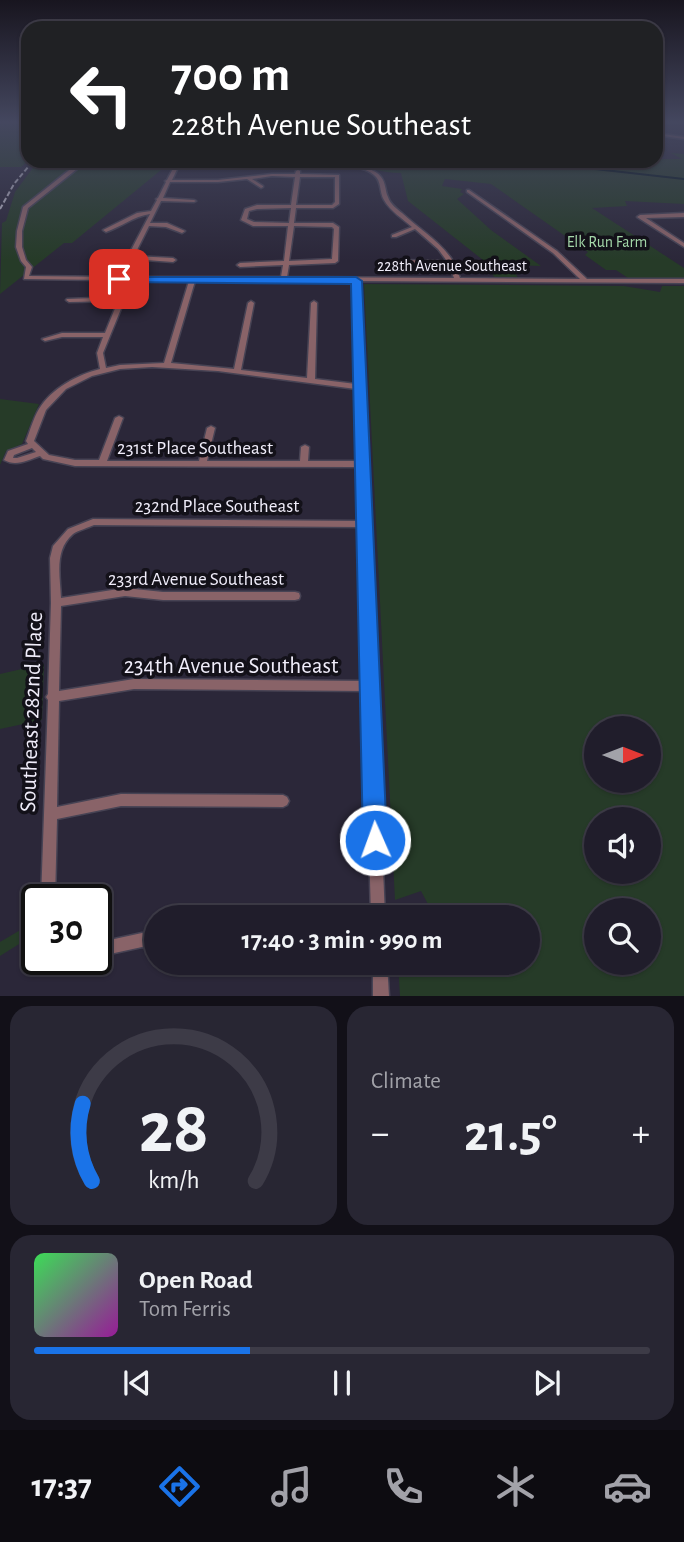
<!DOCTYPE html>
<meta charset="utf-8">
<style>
body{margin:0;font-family:"Alegreya Sans",sans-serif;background:#282633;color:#f1f3f6;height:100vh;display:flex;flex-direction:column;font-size:26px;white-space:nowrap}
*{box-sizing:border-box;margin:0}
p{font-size:23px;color:#a2a2a9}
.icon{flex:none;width:38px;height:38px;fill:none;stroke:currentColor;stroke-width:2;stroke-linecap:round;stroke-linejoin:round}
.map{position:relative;height:996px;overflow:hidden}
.side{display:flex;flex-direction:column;gap:10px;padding:10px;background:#121018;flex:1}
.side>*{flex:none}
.hud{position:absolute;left:21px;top:21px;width:642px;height:147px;border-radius:21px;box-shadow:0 2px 5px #0004,0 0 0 2px #3d3b47;background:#202124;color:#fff;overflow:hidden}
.needle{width:46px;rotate:90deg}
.buttons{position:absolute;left:584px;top:716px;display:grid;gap:14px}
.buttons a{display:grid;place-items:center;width:77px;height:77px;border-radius:50%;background:#201d2b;box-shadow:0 2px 5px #0004,0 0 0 2px #3d3b47;font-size:35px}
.speed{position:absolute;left:21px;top:884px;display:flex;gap:14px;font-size:35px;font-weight:700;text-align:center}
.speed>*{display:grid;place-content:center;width:91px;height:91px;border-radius:50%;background:#201d2b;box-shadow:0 2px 5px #0004,0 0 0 2px #3d3b47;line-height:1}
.speed .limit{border:4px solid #111;border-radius:10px;background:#fff;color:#111}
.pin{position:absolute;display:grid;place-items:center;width:60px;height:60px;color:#fff;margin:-30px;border-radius:14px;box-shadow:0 4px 10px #0006}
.me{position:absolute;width:77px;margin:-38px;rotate:358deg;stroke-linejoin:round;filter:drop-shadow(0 0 5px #0008)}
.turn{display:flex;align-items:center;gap:24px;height:147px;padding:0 35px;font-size:32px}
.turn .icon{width:91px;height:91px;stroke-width:2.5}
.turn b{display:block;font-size:49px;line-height:60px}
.big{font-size:52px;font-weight:600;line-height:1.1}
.side .widget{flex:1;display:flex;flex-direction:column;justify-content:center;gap:10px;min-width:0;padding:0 24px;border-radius:21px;background:#282633}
.side .dial{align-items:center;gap:0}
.dial svg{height:182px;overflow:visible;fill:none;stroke:#3d3b47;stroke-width:7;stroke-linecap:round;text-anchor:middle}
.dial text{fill:#f1f3f6;stroke:none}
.song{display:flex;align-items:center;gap:21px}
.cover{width:84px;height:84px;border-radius:10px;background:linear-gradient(135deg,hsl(130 70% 55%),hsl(300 70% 35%))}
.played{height:7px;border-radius:4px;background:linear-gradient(90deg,#1a73e8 35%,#3d3b47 35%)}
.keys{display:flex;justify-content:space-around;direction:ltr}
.heat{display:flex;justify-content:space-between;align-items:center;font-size:38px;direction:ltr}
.side .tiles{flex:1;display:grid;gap:10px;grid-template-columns:1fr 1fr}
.widget:last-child{grid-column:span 2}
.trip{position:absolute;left:144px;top:905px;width:396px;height:70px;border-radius:35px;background:#201d2b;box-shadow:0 2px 5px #0004,0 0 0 2px #3d3b47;font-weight:600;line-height:70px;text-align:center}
.dock{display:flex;height:112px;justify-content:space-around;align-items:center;background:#0d0c11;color:#a2a2a9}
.dock .icon{width:49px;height:49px}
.dock .selected{color:#1a73e8}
.dock b{font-size:32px;color:#f1f3f6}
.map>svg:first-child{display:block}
.green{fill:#263b28;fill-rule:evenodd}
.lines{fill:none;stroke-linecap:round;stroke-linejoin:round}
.stream{stroke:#02151d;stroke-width:2}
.minor-casing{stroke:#474354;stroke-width:3}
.minor{fill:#896368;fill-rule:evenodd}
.rail{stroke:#b8b5c3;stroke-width:2;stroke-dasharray:5 2.5;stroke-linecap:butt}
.route{fill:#1a73e8;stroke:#114b97;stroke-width:2}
.labels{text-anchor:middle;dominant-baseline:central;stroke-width:7;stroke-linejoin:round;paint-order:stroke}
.far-park-label{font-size:16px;fill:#a3d6a8;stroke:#131119}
.far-street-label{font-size:16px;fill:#f0edfa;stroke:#131119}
.street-label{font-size:19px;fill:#f0edfa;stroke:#131119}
.near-street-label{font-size:23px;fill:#f0edfa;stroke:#131119}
</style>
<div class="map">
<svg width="684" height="996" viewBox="0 0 684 996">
<rect width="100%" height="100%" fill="#2b2739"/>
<g class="green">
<polygon points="0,121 28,121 28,161 21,167 0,167"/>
<path d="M671,153L684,154V204L625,201L627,206L592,208L684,268V278H628L616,270H606L585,255L588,252L491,184L445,179L442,186L462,189L460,192L464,194L457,199L491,230L541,266L511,265L518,278H495L483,260L408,201L401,173C380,173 360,165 338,161L682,159Z"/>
<polygon points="38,161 172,161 72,243 64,243 0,294 2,223 6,221 15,192"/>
<path d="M364,284L624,286L660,292L662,286H684V996H400L398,963L527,962V917H414L429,906L421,891L395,900ZM597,728H649V780H597ZM597,819H649V872H597ZM597,910H649V962H597Z"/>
<polygon points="0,399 39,404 22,444 6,451 0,465"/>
<polygon points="44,664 42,720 0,729 0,674"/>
<polygon points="34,922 35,934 0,956 0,942"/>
</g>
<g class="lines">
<polyline class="stream" points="524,161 684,179"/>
<defs>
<g id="minor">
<polygon points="656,133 684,137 684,139 656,135"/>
<path d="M177,161H181L172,180H218L272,174H295L296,171L298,170L300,171V174L339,175V204L333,208H296L294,223H333L339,227L338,261L335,263L289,265L287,277L454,278L449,265L396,263V261L398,260L447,261L438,249L415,229L396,237H392V235L412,227C403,219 390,211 384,200C379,192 382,181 374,175C356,159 311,170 288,161C308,161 370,160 381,177C386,183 385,191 388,197C390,204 397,209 402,213C419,229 440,241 453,261L456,262L457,263L455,265L460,278L580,279L553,253L467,192V190H469L557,251L587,279H684V283L359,281L385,917H371L365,691L134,689L59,701L57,807L121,794L283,795L287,797L289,801L287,805L283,807L121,806L57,819L55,900H41L48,700L46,697L48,694L51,603L50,558L53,546L68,529L93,519L360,521L358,467L75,466L43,459L40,456C28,460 16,467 4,460L8,451L28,444L26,441C30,431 33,419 39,409C52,388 77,375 100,369L97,353L103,337H62L45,341L42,339L62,333H105L118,301L69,302L66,300L67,299L122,297L125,299L103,353L106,368L120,365L164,363L189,281L24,279L26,267L21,261L16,247L17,231L23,207L73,167H77V169L28,208L22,231V247L26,260L32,267L29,276L117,277L150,214C134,216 121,227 106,232L103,230L137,213L151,211L157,200L156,199L158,198L166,182L165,181L167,180ZM272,176L295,177L291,205H257L245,209L241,220L253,226H288L284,261L240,263L237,265L240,267L283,265L281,277H123L132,259L173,262L176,260L173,258L134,256L149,226L166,227L182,233L185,231L167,223H150L161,201L194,202L196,201L194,200L163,198L170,182H218L247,179L261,188L263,187V186L252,179ZM300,177H335V202L332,205H296ZM291,208L289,223L254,222L247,219L249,211L257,209ZM294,226L332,227L334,229L332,259L289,261ZM195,281H353L356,384L315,379L317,303L314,301L311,303L307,378L241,370L254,303L251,301L248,303L234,369L171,363ZM152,367L218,371L356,389L358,461H308L309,447L305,445L301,447L300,461H207L215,428L211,426L207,428L199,461H107L123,418L119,416L115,418L99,460H75L49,455L34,441L46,410L66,389L92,376L120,369ZM32,448L36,452L17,458H13L14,455ZM94,525L360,527L364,681L134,679L59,691L61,606L125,596L163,600H295L299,599L300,596L299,593L295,592H163L125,588L61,598C60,576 54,550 73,534C79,530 88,528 94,525Z"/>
<polygon points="220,161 225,161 226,163 222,164"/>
<polygon points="684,213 684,217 646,218 684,243 684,247 637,217 640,215"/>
<polygon points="142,933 156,936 156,950 142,947 96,957 96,943"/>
<polygon points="373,962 387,962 389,996 373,996"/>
</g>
</defs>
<use href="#minor" class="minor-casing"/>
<use href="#minor" class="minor"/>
<polyline class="rail" points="0,209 14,184 33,161"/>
</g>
<linearGradient id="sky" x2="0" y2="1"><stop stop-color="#18151f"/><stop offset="0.47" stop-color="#44475f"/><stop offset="1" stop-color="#44475f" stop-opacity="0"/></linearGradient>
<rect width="684" height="260" fill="url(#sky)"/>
<polygon class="route" points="115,277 356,277 362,281 387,840 384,848 375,852 367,848 363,840 351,284 119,282 115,281"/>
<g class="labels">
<g class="far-park-label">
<text x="607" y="242">Elk Run Farm</text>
</g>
<g class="far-street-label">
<text x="452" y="266">228th Avenue Southeast</text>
</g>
<g class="street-label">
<text x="195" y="448">231st Place Southeast</text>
<text x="217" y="506">232nd Place Southeast</text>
<text x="196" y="579">233rd Avenue Southeast</text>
</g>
<g class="near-street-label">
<text x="231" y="666">234th Avenue Southeast</text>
<text transform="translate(32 712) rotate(-88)">Southeast 282nd Place</text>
</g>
</g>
</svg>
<div class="buttons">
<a><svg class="needle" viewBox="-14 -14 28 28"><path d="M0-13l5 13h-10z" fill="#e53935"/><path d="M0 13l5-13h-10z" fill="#a2a2a9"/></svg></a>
<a><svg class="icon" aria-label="sound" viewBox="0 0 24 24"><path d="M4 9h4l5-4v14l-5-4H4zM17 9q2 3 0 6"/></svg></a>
<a><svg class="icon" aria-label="search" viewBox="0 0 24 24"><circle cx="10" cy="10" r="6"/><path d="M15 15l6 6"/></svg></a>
</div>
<div class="speed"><div class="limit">30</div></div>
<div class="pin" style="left:119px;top:279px;background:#d93025"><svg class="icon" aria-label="arrive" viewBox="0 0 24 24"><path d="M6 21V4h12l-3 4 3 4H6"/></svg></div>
<svg class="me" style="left:375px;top:840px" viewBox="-20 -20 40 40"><circle r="17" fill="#1a73e8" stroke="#fff" stroke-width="3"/><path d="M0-11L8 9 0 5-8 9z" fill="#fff"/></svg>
<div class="trip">17:40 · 3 min · 990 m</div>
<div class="hud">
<div class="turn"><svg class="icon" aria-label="left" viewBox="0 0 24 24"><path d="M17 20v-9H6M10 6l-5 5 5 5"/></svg><div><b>700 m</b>228th Avenue Southeast</div></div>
</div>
</div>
<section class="side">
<div class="tiles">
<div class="widget dial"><svg viewBox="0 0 100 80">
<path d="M14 69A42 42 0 1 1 86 69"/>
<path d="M14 69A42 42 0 0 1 10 35" stroke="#1a73e8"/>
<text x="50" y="56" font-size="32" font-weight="700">28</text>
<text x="50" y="72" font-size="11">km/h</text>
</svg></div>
<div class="widget"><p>Climate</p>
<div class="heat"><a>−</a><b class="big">21.5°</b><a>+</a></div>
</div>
<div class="widget">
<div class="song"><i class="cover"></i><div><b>Open Road</b><p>Tom Ferris</p></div></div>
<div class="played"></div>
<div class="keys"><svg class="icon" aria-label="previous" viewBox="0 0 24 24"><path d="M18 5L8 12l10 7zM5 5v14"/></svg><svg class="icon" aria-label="pause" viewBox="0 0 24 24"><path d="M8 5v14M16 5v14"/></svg><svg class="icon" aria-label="next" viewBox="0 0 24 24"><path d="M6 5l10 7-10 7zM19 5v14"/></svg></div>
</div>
</div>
</section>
<nav class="dock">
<b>17:37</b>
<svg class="icon selected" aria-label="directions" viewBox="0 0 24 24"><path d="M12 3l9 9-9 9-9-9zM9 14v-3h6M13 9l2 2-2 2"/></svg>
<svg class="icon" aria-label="music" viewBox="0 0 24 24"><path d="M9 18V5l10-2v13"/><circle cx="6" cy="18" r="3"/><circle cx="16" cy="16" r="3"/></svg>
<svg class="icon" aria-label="phone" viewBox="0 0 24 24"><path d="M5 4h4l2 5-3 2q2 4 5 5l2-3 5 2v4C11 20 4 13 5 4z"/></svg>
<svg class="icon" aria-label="climate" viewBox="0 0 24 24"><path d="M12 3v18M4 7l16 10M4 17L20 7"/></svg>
<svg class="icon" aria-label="car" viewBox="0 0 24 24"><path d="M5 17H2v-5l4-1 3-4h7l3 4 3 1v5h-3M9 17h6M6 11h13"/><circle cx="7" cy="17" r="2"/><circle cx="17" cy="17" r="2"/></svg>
</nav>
